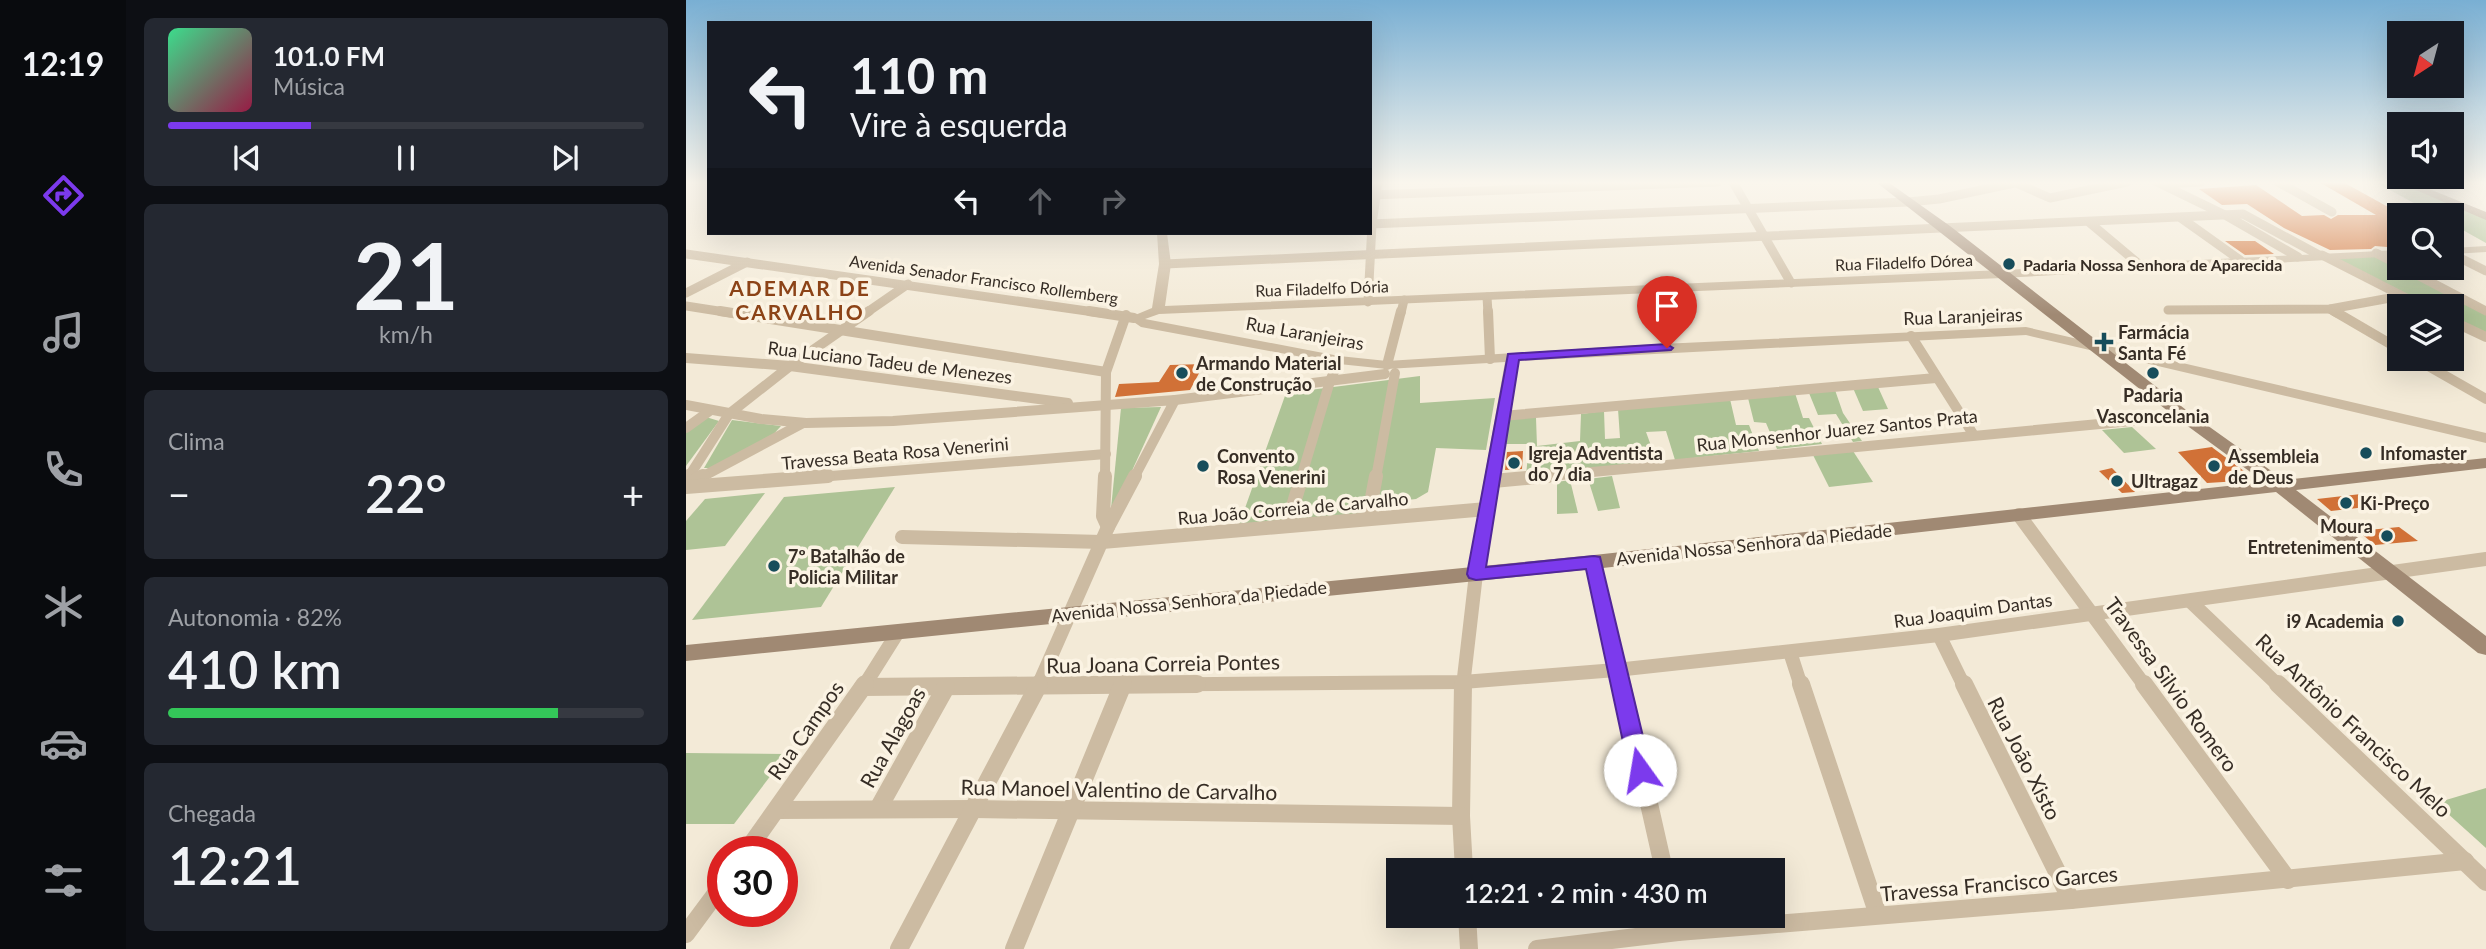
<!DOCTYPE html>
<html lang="pt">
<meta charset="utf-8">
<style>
body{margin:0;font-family:Lato,sans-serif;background:#242831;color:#f1f3f6;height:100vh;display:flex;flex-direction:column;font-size:26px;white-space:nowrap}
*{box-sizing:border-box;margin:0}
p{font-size:23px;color:#9ea1a6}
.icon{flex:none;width:38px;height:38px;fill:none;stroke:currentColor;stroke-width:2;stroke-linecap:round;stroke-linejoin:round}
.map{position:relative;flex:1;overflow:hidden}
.panel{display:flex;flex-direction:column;gap:18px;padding:18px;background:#0d0f14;width:560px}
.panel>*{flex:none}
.guide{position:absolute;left:21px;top:21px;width:665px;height:214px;border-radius:0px;box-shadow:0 7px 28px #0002;background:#171b24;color:#f1f3f6;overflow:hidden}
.needle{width:46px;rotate:216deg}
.fabs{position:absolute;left:1701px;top:21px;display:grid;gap:14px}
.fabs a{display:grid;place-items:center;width:77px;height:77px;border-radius:0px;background:#171b24;box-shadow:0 7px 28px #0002;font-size:35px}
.speed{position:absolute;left:21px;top:836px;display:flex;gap:14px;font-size:35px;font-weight:700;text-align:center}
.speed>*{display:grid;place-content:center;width:91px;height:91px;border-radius:50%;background:#171b24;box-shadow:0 7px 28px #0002;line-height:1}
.speed .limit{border:10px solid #d22;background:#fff;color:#111}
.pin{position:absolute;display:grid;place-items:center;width:60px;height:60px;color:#fff;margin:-72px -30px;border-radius:50% 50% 50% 0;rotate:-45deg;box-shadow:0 0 7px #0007}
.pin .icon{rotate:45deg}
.me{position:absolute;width:77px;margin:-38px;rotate:347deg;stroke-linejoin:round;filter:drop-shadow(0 0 5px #0008)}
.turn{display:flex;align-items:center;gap:24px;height:147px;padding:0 28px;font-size:32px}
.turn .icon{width:91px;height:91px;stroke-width:2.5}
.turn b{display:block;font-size:49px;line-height:60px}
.lanes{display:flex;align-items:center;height:66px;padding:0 28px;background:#0003;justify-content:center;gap:35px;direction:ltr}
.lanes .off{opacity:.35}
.big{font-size:52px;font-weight:600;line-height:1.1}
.panel .widget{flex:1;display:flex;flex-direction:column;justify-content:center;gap:10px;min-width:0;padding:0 24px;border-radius:10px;background:#242831}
.panel .dial{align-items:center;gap:0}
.dial b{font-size:91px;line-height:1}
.song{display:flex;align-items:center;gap:21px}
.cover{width:84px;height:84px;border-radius:10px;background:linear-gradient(135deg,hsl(150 70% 55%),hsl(340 70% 35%))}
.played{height:7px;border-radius:4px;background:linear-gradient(90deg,#7c3aed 30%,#363941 30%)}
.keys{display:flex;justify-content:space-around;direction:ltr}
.heat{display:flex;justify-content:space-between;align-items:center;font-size:38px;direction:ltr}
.charge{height:10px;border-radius:5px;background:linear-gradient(90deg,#34c759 82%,#363941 0)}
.trip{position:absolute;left:700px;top:858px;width:399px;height:70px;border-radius:0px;background:#171b24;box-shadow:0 7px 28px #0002;font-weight:600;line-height:70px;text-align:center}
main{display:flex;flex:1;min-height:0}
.dock{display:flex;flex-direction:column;width:126px;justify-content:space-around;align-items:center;background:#090b0e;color:#9ea1a6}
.dock .icon{width:49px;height:49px}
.dock .selected{color:#7c3aed}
.dock b{font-size:32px;color:#f1f3f6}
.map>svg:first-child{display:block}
.green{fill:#aec396}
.building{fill:#d17137}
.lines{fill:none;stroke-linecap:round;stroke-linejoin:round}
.minor-far3{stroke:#ccbba2;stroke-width:9}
.minor-far2{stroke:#ccbba2;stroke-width:10}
.minor-far1{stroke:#ccbba2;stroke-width:14}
.minor{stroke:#ccbba2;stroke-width:18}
.tertiary{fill:#ccbba2;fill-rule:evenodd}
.secondary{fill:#a08973;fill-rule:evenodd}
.route{fill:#7c3aed;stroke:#51269a;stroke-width:2}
.poi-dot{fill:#174d5b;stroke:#fbf3e3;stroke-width:2.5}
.labels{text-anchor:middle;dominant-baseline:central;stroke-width:7;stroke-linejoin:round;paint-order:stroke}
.far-street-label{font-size:16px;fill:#362d25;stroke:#fbf3e3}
.far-poi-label{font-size:16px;font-weight:bold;fill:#362d25;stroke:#fbf3e3;text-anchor:start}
.street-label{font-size:18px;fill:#362d25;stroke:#fbf3e3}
.poi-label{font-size:18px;font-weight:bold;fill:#362d25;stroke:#fbf3e3;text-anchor:start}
.far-district-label{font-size:21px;font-weight:bold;letter-spacing:2px;fill:#8c4317;stroke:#fbf3e3}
.near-street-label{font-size:21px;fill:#362d25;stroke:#fbf3e3}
</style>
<main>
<nav class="dock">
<b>12:19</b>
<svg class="icon selected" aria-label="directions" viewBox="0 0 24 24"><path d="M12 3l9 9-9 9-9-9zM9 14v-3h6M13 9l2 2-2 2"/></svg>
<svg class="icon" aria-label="music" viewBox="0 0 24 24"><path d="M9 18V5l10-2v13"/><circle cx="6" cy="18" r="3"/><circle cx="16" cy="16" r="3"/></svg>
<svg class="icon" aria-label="phone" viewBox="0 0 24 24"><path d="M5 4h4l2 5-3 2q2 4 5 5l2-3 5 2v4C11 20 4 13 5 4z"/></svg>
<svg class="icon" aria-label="climate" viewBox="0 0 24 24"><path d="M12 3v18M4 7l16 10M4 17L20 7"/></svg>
<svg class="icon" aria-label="car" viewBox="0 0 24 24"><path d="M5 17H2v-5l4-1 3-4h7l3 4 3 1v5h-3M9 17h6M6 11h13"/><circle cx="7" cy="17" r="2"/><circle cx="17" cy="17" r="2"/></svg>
<svg class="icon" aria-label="filters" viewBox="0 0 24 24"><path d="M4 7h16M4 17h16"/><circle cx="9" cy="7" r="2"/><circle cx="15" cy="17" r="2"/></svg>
</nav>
<section class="panel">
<div class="widget">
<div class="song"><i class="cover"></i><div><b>101.0 FM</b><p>Música</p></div></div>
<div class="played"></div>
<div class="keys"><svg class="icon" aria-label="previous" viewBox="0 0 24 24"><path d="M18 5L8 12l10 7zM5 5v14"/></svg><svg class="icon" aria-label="pause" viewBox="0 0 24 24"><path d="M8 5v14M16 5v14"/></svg><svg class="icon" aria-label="next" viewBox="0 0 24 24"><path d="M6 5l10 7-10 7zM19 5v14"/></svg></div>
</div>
<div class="widget dial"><b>21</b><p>km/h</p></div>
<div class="widget"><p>Clima</p>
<div class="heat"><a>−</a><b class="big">22°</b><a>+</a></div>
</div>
<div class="widget"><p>Autonomia · 82%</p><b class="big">410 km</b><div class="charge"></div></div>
<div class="widget"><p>Chegada</p><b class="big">12:21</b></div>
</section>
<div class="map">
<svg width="1800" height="949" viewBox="0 0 1800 949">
<rect width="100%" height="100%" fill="#f3ead7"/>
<g class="green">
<polygon points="1689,182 1712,182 1800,219 1800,243 1766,224 1766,215 1750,215"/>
<polygon points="1691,256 1800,315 1800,333 1766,317 1766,306 1744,306 1643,257"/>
<polygon points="734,376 734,403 809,398 800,450 750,448 742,492 730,499 679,505 678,516 553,525 600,393"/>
<polygon points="1192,387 1202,409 1177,411 1167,388"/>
<polygon points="1149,390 1157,413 1176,441 1167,442 1150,414 1132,415 1123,393"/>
<polygon points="1109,393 1117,418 1123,418 1136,444 1091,449 1080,423 1068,422 1062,398"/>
<polygon points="1044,399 1050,425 1063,425 1073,451 989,460 980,431 960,432 971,462 840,476 843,444 816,444 819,418 850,418 851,446 894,441 895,414 918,411 919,439 934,438 932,409"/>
<polygon points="475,407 424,519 435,408"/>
<polygon points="20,417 33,421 0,466 0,432"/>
<polygon points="46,420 95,426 85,437 26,468 18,468"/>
<polygon points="1446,427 1470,449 1438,453 1416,430"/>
<polygon points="1167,451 1187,482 1143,487 1127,455"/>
<polygon points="926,476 934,508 912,511 902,479"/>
<polygon points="884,480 892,513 871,514 871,482"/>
<polygon points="209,487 135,607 6,620 98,497"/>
<polygon points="79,493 39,546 0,550 0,521 19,499"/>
<polygon points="0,753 101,754 48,824 0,824"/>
<polygon points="1800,788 1800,848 1750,803"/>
</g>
<g class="building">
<polygon points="1633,182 1657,182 1713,213 1713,248 1689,246 1685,249 1644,250 1598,228 1561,204 1536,205 1513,189 1570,185 1616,216 1638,215 1645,219 1652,215 1690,215"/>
<polygon points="1539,241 1569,241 1588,254 1559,255"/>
<polygon points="518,364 504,390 429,397 433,384 473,382 484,365"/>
<polygon points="1526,447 1527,448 1570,480 1521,483 1492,452"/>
<polygon points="837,451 836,469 819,470 821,452"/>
<polygon points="1426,468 1449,492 1436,493 1413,471"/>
<polygon points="1675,494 1689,506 1645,511 1631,499"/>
<polygon points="1713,527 1732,541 1689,545 1672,531"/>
</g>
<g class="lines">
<g class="minor-far3">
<polyline points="1047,182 1105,283"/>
<polyline points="1471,182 1541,216 1612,257"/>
<polyline points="1592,182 1646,212"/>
<polyline points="1330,183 1364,198 1441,182"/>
<polyline points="1477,184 1515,182"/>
<polyline points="684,195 1032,182"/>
<polyline points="1495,218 1554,260"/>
<polyline points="1404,223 1454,265"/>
<polyline points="684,224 1222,202 1253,199 1333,182"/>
<polyline points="1690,253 1713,265"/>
<polyline points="0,254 415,313"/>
<polyline points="1766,254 1800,271"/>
<polyline points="1636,255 1736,306"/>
<polyline points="479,264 1557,214 1633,255"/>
<polyline points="1718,268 1800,311"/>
<polyline points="0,293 61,262"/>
<polyline points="801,297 802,313"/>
<polyline points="682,302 686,224 692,182"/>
<polyline points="0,306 45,313"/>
<polyline points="1644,309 1651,313"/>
<polyline points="1482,310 1644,309 1715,296"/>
<polyline points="180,313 222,284"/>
<polyline points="715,313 718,300"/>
</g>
<g class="minor-far2">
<polyline points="34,311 420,372"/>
<polyline points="403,311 448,318"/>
<polyline points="802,311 804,359"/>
<polyline points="1648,311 1713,349"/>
<polyline points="1766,321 1800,337"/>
<polyline points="1225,336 1287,434"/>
<polyline points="0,358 104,366 382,403"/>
<polyline points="1730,359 1800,399"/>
<polyline points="701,365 715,311"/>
<polyline points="489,400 699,374"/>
<polyline points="0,405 75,419 120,423 207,421 489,400 448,478"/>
<polyline points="816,416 1250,378"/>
<polyline points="0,428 25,410"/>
<polyline points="2,478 43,414 104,366 183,311"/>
<polyline points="14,478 117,423"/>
<polyline points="120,478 420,454"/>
<polyline points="419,478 420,372 440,315"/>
<polyline points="615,478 644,381 653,360"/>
<polyline points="690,478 709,373"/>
<polyline points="843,478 1498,416"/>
</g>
<g class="minor-far1">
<polyline points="419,476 417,516 422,527"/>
<polyline points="0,480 3,476"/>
<polyline points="807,481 862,476"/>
<polyline points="0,485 17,476"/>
<polyline points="0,487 142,476"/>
<polyline points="1333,515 1459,686"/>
<polyline points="682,519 690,476"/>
<polyline points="601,526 616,476"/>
<polyline points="216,537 416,542 801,509"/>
<polyline points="908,562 936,686"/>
<polyline points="1505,602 1593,686"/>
<polyline points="1253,635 1278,686"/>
<polyline points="1104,652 1115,686"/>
<polyline points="178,686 212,632"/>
<polyline points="301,686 777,682 930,670 1253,635 1800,559"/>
<polyline points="352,686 422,527 449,476"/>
<polyline points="777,686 790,574"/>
</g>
<g class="minor">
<polyline points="777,684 775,816 778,870"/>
<polyline points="936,684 978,870"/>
<polyline points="1115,684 1192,915"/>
<polyline points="1278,684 1385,900"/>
<polyline points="1458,684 1602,880"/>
<polyline points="1592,684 1800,882"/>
<polyline points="177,687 511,684"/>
<polyline points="192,809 260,687"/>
<polyline points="91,810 288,809 775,816"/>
<polyline points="60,852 179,684"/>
<polyline points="781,915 783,949"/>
<polyline points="988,915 992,932"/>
<polyline points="0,934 37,884"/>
<polyline points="213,949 353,684"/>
<polyline points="328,949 437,684"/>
<polyline points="851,949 992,932 1385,900 1779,861"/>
</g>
<g class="tertiary">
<polygon points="471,233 481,233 485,264 479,306 1316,270 1713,250 1713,256 1316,278 473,314 459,319 653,356 701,361 954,345 1340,327 1800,433 1800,443 1340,335 833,361 799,574 796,578 784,578 781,574 819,362 701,369 653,364 455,327 442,318 466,308 473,264"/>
<polygon points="1800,246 1800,252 1766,254 1766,248"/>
</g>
<g class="secondary">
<polygon points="1190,182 1202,182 1264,226 1504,413 1598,480 1800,458 1800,468 1610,490 1800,636 1800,655 1792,653 1590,492 908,569 0,661 0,645 908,555 1578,482 1492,419"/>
<polygon points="1711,182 1726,182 1800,212 1800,220"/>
</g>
</g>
<linearGradient id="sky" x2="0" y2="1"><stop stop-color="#79afd3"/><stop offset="0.58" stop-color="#faf6ed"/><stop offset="1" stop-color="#faf6ed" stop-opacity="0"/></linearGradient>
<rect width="1800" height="315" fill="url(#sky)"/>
<polygon class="route" points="981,344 987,348 985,350 833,360 800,567 908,556 914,557 965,770 962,777 954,779 946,777 943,770 900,569 790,580 783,578 781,574 822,354"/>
<g class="poi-dot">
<circle cx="1323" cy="264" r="7"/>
<path d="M1414.5 331.5h7v7h7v7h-7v7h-7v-7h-7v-7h7z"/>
<circle cx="496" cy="373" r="7"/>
<circle cx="1467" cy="373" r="7"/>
<circle cx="1680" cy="453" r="7"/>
<circle cx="828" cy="463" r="7"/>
<circle cx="517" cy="466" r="7"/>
<circle cx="1528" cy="466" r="7"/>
<circle cx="1431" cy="481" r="7"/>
<circle cx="1660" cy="503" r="7"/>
<circle cx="1701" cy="536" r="7"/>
<circle cx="88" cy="566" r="7"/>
<circle cx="1712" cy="621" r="7"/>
</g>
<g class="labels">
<g class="far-street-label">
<text transform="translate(1218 262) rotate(-2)">Rua Filadelfo Dórea</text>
<text transform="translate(298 279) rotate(8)">Avenida Senador Francisco Rollemberg</text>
<text transform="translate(636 288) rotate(-2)">Rua Filadelfo Dória</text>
</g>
<g class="far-poi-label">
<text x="1337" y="264">Padaria Nossa Senhora de Aparecida</text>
</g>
<g class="street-label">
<text transform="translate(1277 316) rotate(-2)">Rua Laranjeiras</text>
<text transform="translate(619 333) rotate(10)">Rua Laranjeiras</text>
<text transform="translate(204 362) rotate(7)">Rua Luciano Tadeu de Menezes</text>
<text transform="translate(1151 430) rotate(-6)">Rua Monsenhor Juarez Santos Prata</text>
<text transform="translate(209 453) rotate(-5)">Travessa Beata Rosa Venerini</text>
<text transform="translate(607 508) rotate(-5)">Rua João Correia de Carvalho</text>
<text transform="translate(1068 544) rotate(-6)">Avenida Nossa Senhora da Piedade</text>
<text transform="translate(503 601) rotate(-6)">Avenida Nossa Senhora da Piedade</text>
<text transform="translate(1287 610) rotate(-8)">Rua Joaquim Dantas</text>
</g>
<g class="poi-label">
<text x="1432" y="332">Farmácia<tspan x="1432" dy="21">Santa Fé</tspan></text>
<text x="510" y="363">Armando Material<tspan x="510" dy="21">de Construção</tspan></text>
<text x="1467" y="395" text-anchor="middle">Padaria<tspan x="1467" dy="21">Vasconcelania</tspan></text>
<text x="842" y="453">Igreja Adventista<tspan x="842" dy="21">do 7 dia</tspan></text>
<text x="1694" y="453">Infomaster</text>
<text x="531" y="456">Convento<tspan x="531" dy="21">Rosa Venerini</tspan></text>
<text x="1542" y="456">Assembleia<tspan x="1542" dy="21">de Deus</tspan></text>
<text x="1445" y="481">Ultragaz</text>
<text x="1674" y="503">Ki-Preço</text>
<text x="1687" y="526" text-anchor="end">Moura<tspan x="1687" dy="21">Entretenimento</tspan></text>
<text x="102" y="556">7º Batalhão de<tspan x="102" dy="21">Policia Militar</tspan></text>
<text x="1698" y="621" text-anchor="end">i9 Academia</text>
</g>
<g class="far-district-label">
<text x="114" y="287">ADEMAR DE<tspan x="114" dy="24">CARVALHO</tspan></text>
</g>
<g class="near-street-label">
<text transform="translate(477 663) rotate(-1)">Rua Joana Correia Pontes</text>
<text transform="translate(1486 684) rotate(54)">Travessa Silvio Romero</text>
<text transform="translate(1668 725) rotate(43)">Rua Antônio Francisco Melo</text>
<text transform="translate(119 730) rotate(-55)">Rua Campos</text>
<text transform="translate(206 737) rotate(-61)">Rua Alagoas</text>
<text transform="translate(1339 758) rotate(63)">Rua João Xisto</text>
<text transform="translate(433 789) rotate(1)">Rua Manoel Valentino de Carvalho</text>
<text transform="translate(1313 883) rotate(-5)">Travessa Francisco Garces</text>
</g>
</g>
</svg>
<div class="fabs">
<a><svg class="needle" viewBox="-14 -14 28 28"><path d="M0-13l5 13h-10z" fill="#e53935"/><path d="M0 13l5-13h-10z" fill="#9ea1a6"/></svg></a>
<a><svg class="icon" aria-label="sound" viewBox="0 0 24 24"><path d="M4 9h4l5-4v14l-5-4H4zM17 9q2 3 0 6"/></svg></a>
<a><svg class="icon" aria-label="search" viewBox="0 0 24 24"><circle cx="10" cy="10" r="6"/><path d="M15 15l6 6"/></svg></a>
<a><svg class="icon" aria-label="layers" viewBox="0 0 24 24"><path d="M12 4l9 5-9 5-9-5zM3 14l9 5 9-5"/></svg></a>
</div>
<div class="speed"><div class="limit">30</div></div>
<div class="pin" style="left:981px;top:348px;background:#d93025"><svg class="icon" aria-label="arrive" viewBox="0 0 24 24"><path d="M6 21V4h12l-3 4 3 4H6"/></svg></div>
<svg class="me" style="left:954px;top:770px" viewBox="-20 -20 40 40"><circle r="19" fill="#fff"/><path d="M0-13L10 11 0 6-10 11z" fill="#7c3aed"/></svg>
<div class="trip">12:21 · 2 min · 430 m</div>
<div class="guide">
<div class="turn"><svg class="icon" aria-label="left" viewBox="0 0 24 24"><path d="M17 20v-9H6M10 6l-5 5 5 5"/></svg><div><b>110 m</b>Vire à esquerda</div></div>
<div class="lanes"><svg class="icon" aria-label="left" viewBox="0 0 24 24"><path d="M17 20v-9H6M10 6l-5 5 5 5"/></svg><svg class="icon off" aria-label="ahead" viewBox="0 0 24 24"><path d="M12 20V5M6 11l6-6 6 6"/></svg><svg class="icon off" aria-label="right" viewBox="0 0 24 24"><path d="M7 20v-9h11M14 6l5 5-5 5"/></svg></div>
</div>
</div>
</main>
